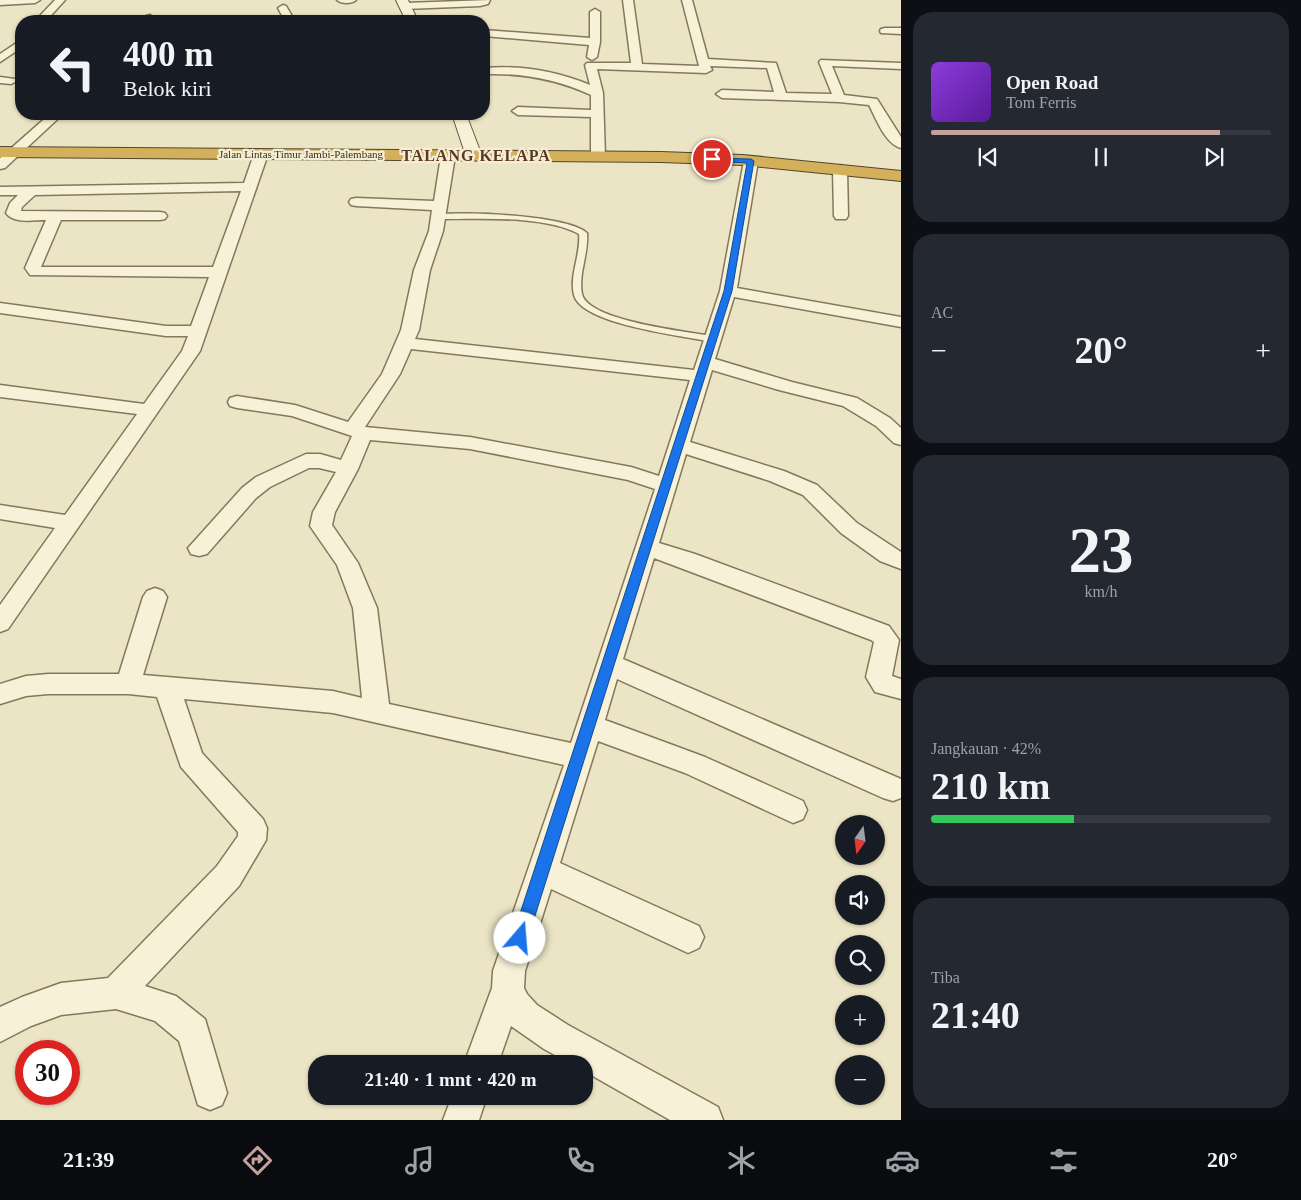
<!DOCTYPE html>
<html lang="id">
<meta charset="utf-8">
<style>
body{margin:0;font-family:Georgia,serif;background:#242831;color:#f1f3f6;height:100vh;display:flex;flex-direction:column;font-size:19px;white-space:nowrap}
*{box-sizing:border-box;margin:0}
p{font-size:16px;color:#9ea1a6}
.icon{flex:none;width:28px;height:28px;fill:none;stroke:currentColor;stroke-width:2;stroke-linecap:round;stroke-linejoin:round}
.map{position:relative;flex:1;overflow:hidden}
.sheet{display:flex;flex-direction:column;gap:12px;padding:12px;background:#0d0f14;width:400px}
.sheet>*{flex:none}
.banner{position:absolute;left:15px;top:15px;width:475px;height:105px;border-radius:20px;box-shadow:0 1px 4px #0004;background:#171b24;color:#f1f3f6;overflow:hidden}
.needle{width:32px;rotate:194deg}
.tools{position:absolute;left:835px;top:815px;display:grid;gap:10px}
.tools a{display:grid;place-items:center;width:50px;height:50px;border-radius:50%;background:#171b24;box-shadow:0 1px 4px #0004;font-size:25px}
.speed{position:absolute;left:15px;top:1040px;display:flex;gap:10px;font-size:25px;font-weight:700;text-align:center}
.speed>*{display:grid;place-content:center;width:65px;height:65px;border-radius:50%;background:#171b24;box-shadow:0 1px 4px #0004;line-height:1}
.speed .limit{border:8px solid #d22;background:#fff;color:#111}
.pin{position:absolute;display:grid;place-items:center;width:42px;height:42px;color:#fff;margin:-21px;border:2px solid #fff;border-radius:50%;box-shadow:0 1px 5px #0007}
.me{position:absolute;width:55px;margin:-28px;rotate:18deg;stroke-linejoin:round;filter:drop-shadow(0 0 4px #0008)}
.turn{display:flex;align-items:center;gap:18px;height:105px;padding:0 25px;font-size:22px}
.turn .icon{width:65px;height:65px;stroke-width:2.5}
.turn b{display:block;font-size:35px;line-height:42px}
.big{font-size:38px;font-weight:600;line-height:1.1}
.sheet .tile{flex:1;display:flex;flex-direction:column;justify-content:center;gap:8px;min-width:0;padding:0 18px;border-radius:20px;background:#242831}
.sheet .dial{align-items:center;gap:0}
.dial b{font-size:65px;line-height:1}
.song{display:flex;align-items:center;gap:15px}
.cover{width:60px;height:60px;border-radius:8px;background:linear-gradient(135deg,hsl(270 70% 55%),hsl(270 70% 35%))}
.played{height:5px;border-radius:2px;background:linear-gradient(90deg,#c5a19d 85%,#363941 85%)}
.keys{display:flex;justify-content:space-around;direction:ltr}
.heat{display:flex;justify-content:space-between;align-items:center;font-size:28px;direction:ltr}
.charge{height:8px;border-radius:4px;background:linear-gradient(90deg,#34c759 42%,#363941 0)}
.trip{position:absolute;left:308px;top:1055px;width:285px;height:50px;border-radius:20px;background:#171b24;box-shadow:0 1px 4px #0004;font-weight:600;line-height:50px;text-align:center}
.tabs{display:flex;height:80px;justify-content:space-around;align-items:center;background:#090b0e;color:#9ea1a6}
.tabs .icon{width:35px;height:35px}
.tabs .selected{color:#c5a19d}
.tabs b{font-size:22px;color:#f1f3f6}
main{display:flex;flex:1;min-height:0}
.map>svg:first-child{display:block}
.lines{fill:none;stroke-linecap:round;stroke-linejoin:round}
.lane-casing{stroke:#85775c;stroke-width:3}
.street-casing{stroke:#85775c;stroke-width:3}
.secondary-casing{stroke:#67583f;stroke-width:2}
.highway-casing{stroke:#534530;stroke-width:2}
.lane{fill:#f6f1d7;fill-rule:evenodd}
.street{fill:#f6f1d7;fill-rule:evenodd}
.secondary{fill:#f6f1d7;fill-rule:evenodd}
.highway{fill:#d5b05b;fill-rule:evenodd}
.route{fill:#1a73e8;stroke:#114b97}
.labels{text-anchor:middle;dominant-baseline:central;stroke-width:4.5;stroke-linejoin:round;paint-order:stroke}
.far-street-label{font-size:11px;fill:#362d1f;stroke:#f3eed4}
.far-district-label{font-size:16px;font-weight:bold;letter-spacing:1px;fill:#5f3721;stroke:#f3eed4}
</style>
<main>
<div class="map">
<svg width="901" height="1120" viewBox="0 0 901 1120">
<rect width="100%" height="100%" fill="#ebe5c5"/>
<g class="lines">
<defs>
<path id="lane" d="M435,215C463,211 567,215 587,233C589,253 578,274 582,294C588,321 688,332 713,336L717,339L713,342C685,336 582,325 574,295C569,275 581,255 579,234C544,215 478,219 438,219H435Z"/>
<g id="street">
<polygon points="0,0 40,0 35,3 0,5"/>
<polygon points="55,0 65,0 46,21 35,21"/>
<path d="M337,0H356C352,4 341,4 337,0Z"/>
<polygon points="490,0 488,4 480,6 405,9 400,6 405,3"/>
<path d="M623,0H633L642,64L699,66L682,0H692L708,59L776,63L786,93L832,94L819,62L821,60L901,63V69L832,66L844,95L877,99L901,137V148C885,144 876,118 869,105L839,102L722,98L716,94L722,90L774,92L767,68L710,66L712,70L706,73L597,69L603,93L605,156L598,160L591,156V117L518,115L512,111L518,107L591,110V95C556,79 522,73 484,74V68C521,65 556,71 590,85L585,65L587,63H631Z"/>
<polygon points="283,5 286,6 295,21 285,21 278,8"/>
<polygon points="595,9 600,12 600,42 597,57 592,60 587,57 589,45 484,36 484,30 590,38 590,12"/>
<polygon points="150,15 155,18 152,21 142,21 146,16"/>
<polygon points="885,28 901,28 901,34 881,33 880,31 881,29"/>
<polygon points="21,40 21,48 0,62 0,54"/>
<polygon points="0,77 15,79 17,81 11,84 0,83"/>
<polygon points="50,114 63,114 5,168 0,169 0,158"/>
<polygon points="202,114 295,114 289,118 208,118"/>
<path d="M261,150L268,154L200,351L8,629L0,632V605L55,528L0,519V505L65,515L137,414L0,397V385L144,404L182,351L188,336H166L0,313V303L166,326H191L209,277L30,275L25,268L46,220C34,220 14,224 6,213L10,203L18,195H0V187L244,183L254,154ZM241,191L213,267H41L61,220H160L165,219L167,216L165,213L160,212L21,211L22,207L35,195Z"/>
<path d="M448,152L455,156L443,231L430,270L419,330L415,339L694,370L720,291L744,161L751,157L758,161L737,288L901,317V327L734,297L715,359L792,382L857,398L890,418L901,428V445L894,443L876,426L843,406L779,390L712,370L690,442L784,471L817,485L857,523L901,552V569L880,561L841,533L803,495L770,481L686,454L659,543L695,554L889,626L899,640L892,676L901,679V699L875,692L866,677L874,642L871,640L654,558L623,659L901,779V798L893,801L883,798L617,679L605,720L705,757L803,801L807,810L803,819L793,823L685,773L598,741L560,863L699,926L704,937L699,948L688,953L551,889L525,971L524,988L527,994L537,1005L568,1025L718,1107L723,1120H670L584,1071V1064H571L544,1049L511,1026L498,1064H464L492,988L493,971L564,765L333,713L184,699L202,753L263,819L267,828L266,840L239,886L145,986L176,996L205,1019L227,1093L222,1105L210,1110L198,1105L179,1041L155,1021L116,1009L61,1015L31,1026L0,1042V1007L22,997L61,983L108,978L217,866L238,836V832L181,767L157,697L128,694H48L26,696L0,704V684L26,676L48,674H119L143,597L147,591L155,588L163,591L167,597L143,675L333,691L362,698L353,608L337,565L310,526L313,512L336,472L319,468H309L270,487L256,498L207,554L199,556L191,554L188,548L242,488L256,477L306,454H320L341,460L352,436L292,416L237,408L230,406L228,402L230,398L237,396L295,405L348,422L382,374L401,330L414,270L429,231L432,210L356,206L351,205L349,202L351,199L356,198L434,201L441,156ZM411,349L690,380L659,476L631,467L470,437L365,427L400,374ZM370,440L470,449L628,480L655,489L571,743L389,704L377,608L358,563L332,525L335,512L358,469Z"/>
<polygon points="840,165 847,169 848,216 846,219 836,219 834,216 833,169"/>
<polygon points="452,1096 487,1096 479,1120 443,1120"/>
</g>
<g id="secondary">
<polygon points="396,0 408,0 418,21 406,21"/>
<polygon points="452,114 466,114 482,156 480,159 468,159 466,156"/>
</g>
<polygon id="highway" points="0,147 661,152 743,155 901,171 901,181 743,165 661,162 0,157"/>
</defs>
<use href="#lane" class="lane-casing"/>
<use href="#street" class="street-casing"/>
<use href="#secondary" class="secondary-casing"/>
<use href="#highway" class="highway-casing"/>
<use href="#lane" class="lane"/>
<use href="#street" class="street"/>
<use href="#secondary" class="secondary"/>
<use href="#highway" class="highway"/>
</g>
<polygon class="route" points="709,158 751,159 754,161 732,291 528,938 526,943 520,945 515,943 512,938 724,291 747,163 712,161 708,159"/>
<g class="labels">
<g class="far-street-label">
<text x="301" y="154">Jalan Lintas Timur Jambi-Palembang</text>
</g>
<g class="far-district-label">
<text x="476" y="155">TALANG KELAPA</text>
</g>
</g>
</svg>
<div class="tools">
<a><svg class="needle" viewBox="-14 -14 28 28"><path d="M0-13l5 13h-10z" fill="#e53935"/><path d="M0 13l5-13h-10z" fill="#9ea1a6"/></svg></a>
<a><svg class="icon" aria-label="sound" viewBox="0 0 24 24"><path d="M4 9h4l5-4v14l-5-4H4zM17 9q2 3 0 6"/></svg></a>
<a><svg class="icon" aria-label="search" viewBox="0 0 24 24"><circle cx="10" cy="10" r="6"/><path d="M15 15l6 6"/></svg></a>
<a>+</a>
<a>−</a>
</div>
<div class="speed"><div class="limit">30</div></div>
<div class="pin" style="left:712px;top:159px;background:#d93025"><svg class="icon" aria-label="arrive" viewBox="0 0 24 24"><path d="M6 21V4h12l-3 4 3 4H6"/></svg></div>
<svg class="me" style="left:520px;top:938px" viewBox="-20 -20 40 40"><circle r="19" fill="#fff"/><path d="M0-13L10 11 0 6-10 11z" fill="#1a73e8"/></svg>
<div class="trip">21:40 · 1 mnt · 420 m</div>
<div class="banner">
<div class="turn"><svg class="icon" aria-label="left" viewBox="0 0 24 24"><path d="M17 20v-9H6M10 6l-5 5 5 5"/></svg><div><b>400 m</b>Belok kiri</div></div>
</div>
</div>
<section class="sheet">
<div class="tile">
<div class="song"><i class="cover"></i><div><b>Open Road</b><p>Tom Ferris</p></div></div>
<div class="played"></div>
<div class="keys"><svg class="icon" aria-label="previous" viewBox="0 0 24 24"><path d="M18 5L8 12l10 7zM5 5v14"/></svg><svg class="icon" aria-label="pause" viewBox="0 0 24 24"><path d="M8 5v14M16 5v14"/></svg><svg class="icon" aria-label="next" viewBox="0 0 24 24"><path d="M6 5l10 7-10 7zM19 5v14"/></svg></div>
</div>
<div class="tile"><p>AC</p>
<div class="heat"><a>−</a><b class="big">20°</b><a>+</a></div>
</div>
<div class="tile dial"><b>23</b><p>km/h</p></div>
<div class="tile"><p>Jangkauan · 42%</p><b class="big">210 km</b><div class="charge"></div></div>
<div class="tile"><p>Tiba</p><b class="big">21:40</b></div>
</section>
</main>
<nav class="tabs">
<b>21:39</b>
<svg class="icon selected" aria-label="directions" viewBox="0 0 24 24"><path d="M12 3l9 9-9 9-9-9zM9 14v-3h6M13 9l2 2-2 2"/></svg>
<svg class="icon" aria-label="music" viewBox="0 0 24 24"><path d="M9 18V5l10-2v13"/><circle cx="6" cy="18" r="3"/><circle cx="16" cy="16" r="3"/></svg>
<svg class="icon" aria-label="phone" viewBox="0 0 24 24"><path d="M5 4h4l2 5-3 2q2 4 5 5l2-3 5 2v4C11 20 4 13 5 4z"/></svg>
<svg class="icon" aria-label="climate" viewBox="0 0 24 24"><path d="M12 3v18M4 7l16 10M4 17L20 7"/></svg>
<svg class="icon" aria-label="car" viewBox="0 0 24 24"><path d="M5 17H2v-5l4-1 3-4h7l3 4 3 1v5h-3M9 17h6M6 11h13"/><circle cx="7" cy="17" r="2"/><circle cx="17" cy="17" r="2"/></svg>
<svg class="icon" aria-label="filters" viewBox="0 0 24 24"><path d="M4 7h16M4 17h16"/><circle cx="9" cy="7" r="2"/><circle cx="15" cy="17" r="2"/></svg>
<b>20°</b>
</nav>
